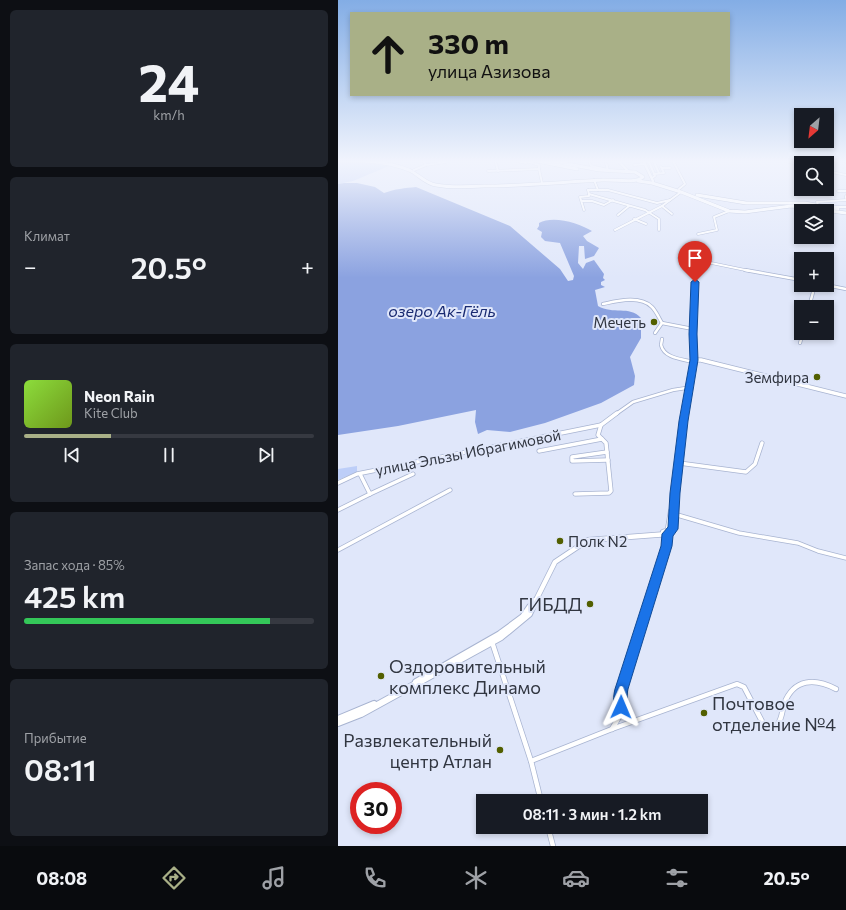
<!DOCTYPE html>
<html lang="ru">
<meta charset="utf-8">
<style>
body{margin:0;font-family:Commissioner,sans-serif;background:#20242c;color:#f1f3f6;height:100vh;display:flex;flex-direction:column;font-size:15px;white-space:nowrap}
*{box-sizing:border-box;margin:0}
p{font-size:13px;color:#9ea1a6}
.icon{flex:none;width:22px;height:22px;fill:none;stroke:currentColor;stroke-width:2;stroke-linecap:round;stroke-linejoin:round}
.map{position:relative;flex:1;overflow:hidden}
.details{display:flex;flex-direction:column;gap:10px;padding:10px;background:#0d0f14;width:338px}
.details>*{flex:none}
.top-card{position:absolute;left:12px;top:12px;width:380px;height:84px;border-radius:0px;box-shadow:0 2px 6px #0003;background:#a9b087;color:#111;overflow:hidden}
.needle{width:26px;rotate:208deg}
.fabs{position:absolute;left:456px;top:108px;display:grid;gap:8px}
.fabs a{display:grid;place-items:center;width:40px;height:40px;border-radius:0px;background:#171b24;box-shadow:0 2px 6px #0003;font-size:20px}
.speed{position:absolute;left:12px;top:782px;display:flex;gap:8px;font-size:20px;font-weight:700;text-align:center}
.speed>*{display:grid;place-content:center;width:52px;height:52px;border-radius:50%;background:#171b24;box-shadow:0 2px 6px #0003;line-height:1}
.speed .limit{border:6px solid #d22;background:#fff;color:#111}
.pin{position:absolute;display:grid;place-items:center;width:34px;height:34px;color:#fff;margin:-41px -17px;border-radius:50% 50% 50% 0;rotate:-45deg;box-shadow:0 0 4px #0007}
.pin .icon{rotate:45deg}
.me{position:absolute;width:44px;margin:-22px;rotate:1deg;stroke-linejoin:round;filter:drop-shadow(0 0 3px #0008)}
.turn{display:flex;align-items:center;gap:14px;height:84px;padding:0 12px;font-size:18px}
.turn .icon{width:52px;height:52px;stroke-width:2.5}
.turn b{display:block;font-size:28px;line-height:34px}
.big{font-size:30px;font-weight:600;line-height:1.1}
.details .widget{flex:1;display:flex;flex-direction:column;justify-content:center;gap:6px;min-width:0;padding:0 14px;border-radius:6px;background:#20242c}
.details .dial{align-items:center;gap:0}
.dial b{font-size:52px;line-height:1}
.song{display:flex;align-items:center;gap:12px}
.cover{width:48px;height:48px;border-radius:6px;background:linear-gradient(135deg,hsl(90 70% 55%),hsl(80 70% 35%))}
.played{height:4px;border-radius:2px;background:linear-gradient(90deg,#a9b087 30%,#363941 30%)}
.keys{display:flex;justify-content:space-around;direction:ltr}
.heat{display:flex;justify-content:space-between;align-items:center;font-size:22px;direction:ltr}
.charge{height:6px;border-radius:3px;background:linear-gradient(90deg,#34c759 85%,#363941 0)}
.trip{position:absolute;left:138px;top:794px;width:232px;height:40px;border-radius:0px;background:#171b24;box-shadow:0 2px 6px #0003;font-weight:600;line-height:40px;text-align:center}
.tab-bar{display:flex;height:64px;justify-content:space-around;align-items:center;background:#090b0e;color:#9ea1a6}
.tab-bar .icon{width:28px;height:28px}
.tab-bar .selected{color:#a9b087}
.tab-bar b{font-size:18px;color:#f1f3f6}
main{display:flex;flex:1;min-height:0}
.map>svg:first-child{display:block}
.green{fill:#bdcef8}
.water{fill:#8ba2e0}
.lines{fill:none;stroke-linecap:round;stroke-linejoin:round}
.minor-far3-casing{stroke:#a8b4d1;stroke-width:3}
.minor-far2-casing{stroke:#a8b4d1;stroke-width:4}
.minor-far1-casing{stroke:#a8b4d1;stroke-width:5}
.minor-casing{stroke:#a8b4d1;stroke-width:6}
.tertiary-casing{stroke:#a8b4d1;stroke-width:3.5}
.secondary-far2-casing{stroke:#a8b4d1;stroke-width:5}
.secondary-far1-casing{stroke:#a8b4d1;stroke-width:6}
.secondary-casing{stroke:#a8b4d1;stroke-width:8}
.primary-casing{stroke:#a8b4d1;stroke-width:4}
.minor-far3{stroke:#fff;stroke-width:2}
.minor-far2{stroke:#fff;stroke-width:2.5}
.minor-far1{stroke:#fff;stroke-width:3.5}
.minor{stroke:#fff;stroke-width:4.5}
.tertiary{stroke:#fff;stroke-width:2.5}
.secondary-far2{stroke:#fff;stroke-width:3.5}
.secondary-far1{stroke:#fff;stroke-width:4.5}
.secondary{stroke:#fff;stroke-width:6}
.primary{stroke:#fff;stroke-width:3}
.route{fill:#1a73e8;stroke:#114b97}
.poi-dot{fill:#525f00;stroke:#e0e7fa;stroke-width:1.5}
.labels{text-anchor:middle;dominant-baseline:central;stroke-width:4;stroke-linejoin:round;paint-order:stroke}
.poi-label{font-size:15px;fill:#313641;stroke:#e0e7fa;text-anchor:end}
.street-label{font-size:15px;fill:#313641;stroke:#e0e7fa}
.water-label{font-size:16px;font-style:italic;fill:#192a71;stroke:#e0e7fa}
.near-poi-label{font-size:18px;fill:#313641;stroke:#e0e7fa;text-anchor:end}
</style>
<main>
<section class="details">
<div class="widget dial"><b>24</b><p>km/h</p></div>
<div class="widget"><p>Климат</p>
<div class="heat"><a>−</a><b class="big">20.5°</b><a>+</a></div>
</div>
<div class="widget">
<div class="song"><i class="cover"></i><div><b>Neon Rain</b><p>Kite Club</p></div></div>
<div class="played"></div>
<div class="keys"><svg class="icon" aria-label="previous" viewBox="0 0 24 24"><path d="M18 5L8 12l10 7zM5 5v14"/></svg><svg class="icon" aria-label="pause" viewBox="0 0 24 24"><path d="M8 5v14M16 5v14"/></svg><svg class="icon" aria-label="next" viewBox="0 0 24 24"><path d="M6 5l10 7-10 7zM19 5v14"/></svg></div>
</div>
<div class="widget"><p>Запас хода · 85%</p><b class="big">425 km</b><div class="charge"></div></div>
<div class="widget"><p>Прибытие</p><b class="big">08:11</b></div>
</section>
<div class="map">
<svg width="508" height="846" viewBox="0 0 508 846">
<rect width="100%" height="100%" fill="#e0e7fa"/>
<g class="green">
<polygon points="10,162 29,162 51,166 15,181 0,184 0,163"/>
<polygon points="19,466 19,472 0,480 0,469"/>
</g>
<path class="water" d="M6,183H19L37,187L46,193C57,189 67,188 78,187L172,226L222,269L230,281L235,280L236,276L222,243L207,241L203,237L204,232L199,229L201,226V223C215,215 241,223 254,231L245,236L249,241L261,248L256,256L247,259L246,246H241L240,263L245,269L248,263L256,260L266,274L265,278L267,280L263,282V285L267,287L257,290L260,306C275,315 291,305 303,318V338L292,357L297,376L296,385L263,403L207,423L172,432L149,430L140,434L137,422L138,410L60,426L0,435V184Z"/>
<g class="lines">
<defs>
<g id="minor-far3">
<polyline points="157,160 160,171"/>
<polyline points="174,160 188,163"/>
<polyline points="185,160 201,165 201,169"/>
<polyline points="263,160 251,161 253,166 270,170 268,163"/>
<polyline points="279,160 291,172"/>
<polyline points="310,160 317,176 314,178"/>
<polyline points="315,160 321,173"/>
<polyline points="444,160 463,165"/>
<polyline points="490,160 497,162"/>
<polyline points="501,160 508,162"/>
<polyline points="335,161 347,184 341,189"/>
<polyline points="88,165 108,162"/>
<polyline points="296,165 307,164"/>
<polyline points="496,166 499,160"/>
<polyline points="324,168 332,168"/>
<polyline points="76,170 88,165 84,160"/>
<polyline points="150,171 201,169 204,183"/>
<polyline points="489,171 508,175"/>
<polyline points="316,174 326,173 323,167"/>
<polyline points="256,180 260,190"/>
<polyline points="250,190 251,194 307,210 321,219 321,230"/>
<polyline points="250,190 270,190 319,203 332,200"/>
<polyline points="500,191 508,191"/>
<polyline points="508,196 508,198"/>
<polyline points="244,201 254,201 266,205 275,200"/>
<polyline points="480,205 479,202 508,200"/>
<polyline points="324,206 334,214"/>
<polyline points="496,207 508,207"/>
<polyline points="246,210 242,197 251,196 251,194"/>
<polyline points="280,215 291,206"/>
<polyline points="296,219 308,224"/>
<polyline points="277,230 324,206 343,192"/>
<polyline points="360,234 379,230 376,217 391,211"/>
<polyline points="341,258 349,258 412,271"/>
<polyline points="359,271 362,261"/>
</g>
<g id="minor-far2">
<polyline points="407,270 463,280"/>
<polyline points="488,285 508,289"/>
<path d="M265,304C279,301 302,295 314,307C318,311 321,318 324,323L355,329"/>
<polyline points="471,307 477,285"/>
<polyline points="317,333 324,323"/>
<path d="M324,339L323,345C326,358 343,359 355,362"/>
<polyline points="462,343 465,333"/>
<polyline points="356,360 355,309 359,270"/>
<polyline points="278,414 295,402 335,390 348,388"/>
</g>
<g id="minor-far1">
<polyline points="201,451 264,439"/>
<polyline points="269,452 234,457 234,461 270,460"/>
<polyline points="341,463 408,472 417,464 424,443"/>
<polyline points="22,474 32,494 75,474"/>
<polyline points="0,483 19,474 263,425"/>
<polyline points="237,494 271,493 273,491 268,443 260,435 263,425 279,413"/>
<polyline points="0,510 32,494"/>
<polyline points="336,514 401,533 460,543 480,551 508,558"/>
<polyline points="0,550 112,490"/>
<polyline points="310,602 328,546 330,534"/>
</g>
<g id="minor">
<polyline points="154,642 193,761 203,801"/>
<polyline points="274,729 281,717 283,689 311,601"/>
<path d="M193,761L274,729L399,684L406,687L428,729C432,729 436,729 439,725C444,720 444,711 446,704C456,678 477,678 498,689"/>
<polyline points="210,827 215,846"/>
</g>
<polyline id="tertiary" points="305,160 315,181"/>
<polyline id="secondary-far2" points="346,414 356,360 363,360 508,396"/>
<g id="secondary-far1">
<polyline points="325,532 329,531 330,529 333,511"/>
<polyline points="197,602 217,562 250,540 330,534 335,529 337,493 346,413"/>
</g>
<g id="secondary">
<polyline points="78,682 162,634 185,617 192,607"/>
<polyline points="0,719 36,704"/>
<polyline points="0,723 23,714 163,637 191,614 197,601"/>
</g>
<g id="primary">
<polyline points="194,160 239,169"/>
<path d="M0,161C25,160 48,161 71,170C80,174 88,184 98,185C113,188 130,187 146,186C185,186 225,182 264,180C275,179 298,184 305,177L297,172L261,170L209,160"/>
<polyline points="300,181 314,183 343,192 391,211 407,212 453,206 508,213"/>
<polyline points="359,195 408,203 467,203 500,209"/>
</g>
</defs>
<use href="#minor-far3" class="minor-far3-casing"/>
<use href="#minor-far2" class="minor-far2-casing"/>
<use href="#minor-far1" class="minor-far1-casing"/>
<use href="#minor" class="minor-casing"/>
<use href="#tertiary" class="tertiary-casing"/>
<use href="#secondary-far2" class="secondary-far2-casing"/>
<use href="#secondary-far1" class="secondary-far1-casing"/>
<use href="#secondary" class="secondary-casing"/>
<use href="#primary" class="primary-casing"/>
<use href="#minor-far3" class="minor-far3"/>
<use href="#minor-far2" class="minor-far2"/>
<use href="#minor-far1" class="minor-far1"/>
<use href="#minor" class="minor"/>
<use href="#tertiary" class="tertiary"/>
<use href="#secondary-far2" class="secondary-far2"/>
<use href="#secondary-far1" class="secondary-far1"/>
<use href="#secondary" class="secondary"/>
<use href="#primary" class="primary"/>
</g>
<linearGradient id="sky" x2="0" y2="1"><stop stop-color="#83ade5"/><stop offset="0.58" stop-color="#f1f4fd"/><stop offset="1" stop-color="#f1f4fd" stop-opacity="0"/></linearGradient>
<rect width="508" height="278" fill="url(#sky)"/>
<path class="route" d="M357,279L361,282L359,334L360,360L350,421L342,493L340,529L335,536L334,546L290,689C288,697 291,705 288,712L283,714L279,712C275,704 275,697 277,689L323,546L324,534L330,527L332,493L341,421L352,360L351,334L353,282Z"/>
<g class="poi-dot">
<circle cx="316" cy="322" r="4"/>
<circle cx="479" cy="377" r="4"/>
<circle cx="222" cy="541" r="4"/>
<circle cx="252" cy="604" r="4"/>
<circle cx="43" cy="676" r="4"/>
<circle cx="366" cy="713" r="4"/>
<circle cx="162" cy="750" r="4"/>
</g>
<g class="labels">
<g class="poi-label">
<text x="308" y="322">Мечеть</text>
<text x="471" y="377">Земфира</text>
<text x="230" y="541" text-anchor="start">Полк N2</text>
</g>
<g class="street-label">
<text transform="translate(130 452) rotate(-11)">улица Эльзы Ибрагимовой</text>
</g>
<g class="water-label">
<text x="104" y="310">озеро Ак-Гёль</text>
</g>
<g class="near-poi-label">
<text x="244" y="604">ГИБДД</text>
<text x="51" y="666" text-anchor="start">Оздоровительный<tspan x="51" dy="21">комплекс Динамо</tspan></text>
<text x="374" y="703" text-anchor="start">Почтовое<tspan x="374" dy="21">отделение №4</tspan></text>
<text x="154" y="740">Развлекательный<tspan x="154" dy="21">центр Атлан</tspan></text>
</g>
</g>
</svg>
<div class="fabs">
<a><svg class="needle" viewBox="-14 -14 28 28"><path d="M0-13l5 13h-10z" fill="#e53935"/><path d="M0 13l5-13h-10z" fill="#9ea1a6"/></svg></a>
<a><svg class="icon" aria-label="search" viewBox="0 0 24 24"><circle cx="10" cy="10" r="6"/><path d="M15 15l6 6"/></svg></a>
<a><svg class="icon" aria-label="layers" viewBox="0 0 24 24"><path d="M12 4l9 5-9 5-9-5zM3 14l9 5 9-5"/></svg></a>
<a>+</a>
<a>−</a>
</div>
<div class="speed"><div class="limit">30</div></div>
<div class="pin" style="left:357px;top:282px;background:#d93025"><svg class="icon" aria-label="arrive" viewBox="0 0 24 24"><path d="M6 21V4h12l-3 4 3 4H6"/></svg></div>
<svg class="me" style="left:283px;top:707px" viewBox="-20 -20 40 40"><path d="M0-17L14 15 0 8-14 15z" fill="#1a73e8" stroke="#fff" stroke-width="4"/></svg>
<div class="trip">08:11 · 3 мин · 1.2 km</div>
<div class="top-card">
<div class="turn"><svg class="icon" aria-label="ahead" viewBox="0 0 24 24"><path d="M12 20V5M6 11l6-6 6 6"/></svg><div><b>330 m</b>улица Азизова</div></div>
</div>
</div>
</main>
<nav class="tab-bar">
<b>08:08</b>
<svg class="icon selected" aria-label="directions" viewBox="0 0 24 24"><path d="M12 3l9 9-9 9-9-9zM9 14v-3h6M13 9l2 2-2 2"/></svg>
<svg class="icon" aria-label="music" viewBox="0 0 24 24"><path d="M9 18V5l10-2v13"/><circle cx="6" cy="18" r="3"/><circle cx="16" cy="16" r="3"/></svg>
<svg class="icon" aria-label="phone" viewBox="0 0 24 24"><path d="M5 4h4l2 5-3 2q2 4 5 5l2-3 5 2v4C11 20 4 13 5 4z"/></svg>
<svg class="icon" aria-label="climate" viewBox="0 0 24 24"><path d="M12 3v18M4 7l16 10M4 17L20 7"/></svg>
<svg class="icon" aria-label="car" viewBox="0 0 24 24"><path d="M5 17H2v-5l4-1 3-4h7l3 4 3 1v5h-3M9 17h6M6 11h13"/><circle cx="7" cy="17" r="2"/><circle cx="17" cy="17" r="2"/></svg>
<svg class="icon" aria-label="filters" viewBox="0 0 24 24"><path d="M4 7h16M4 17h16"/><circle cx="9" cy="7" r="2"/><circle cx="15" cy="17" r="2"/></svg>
<b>20.5°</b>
</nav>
